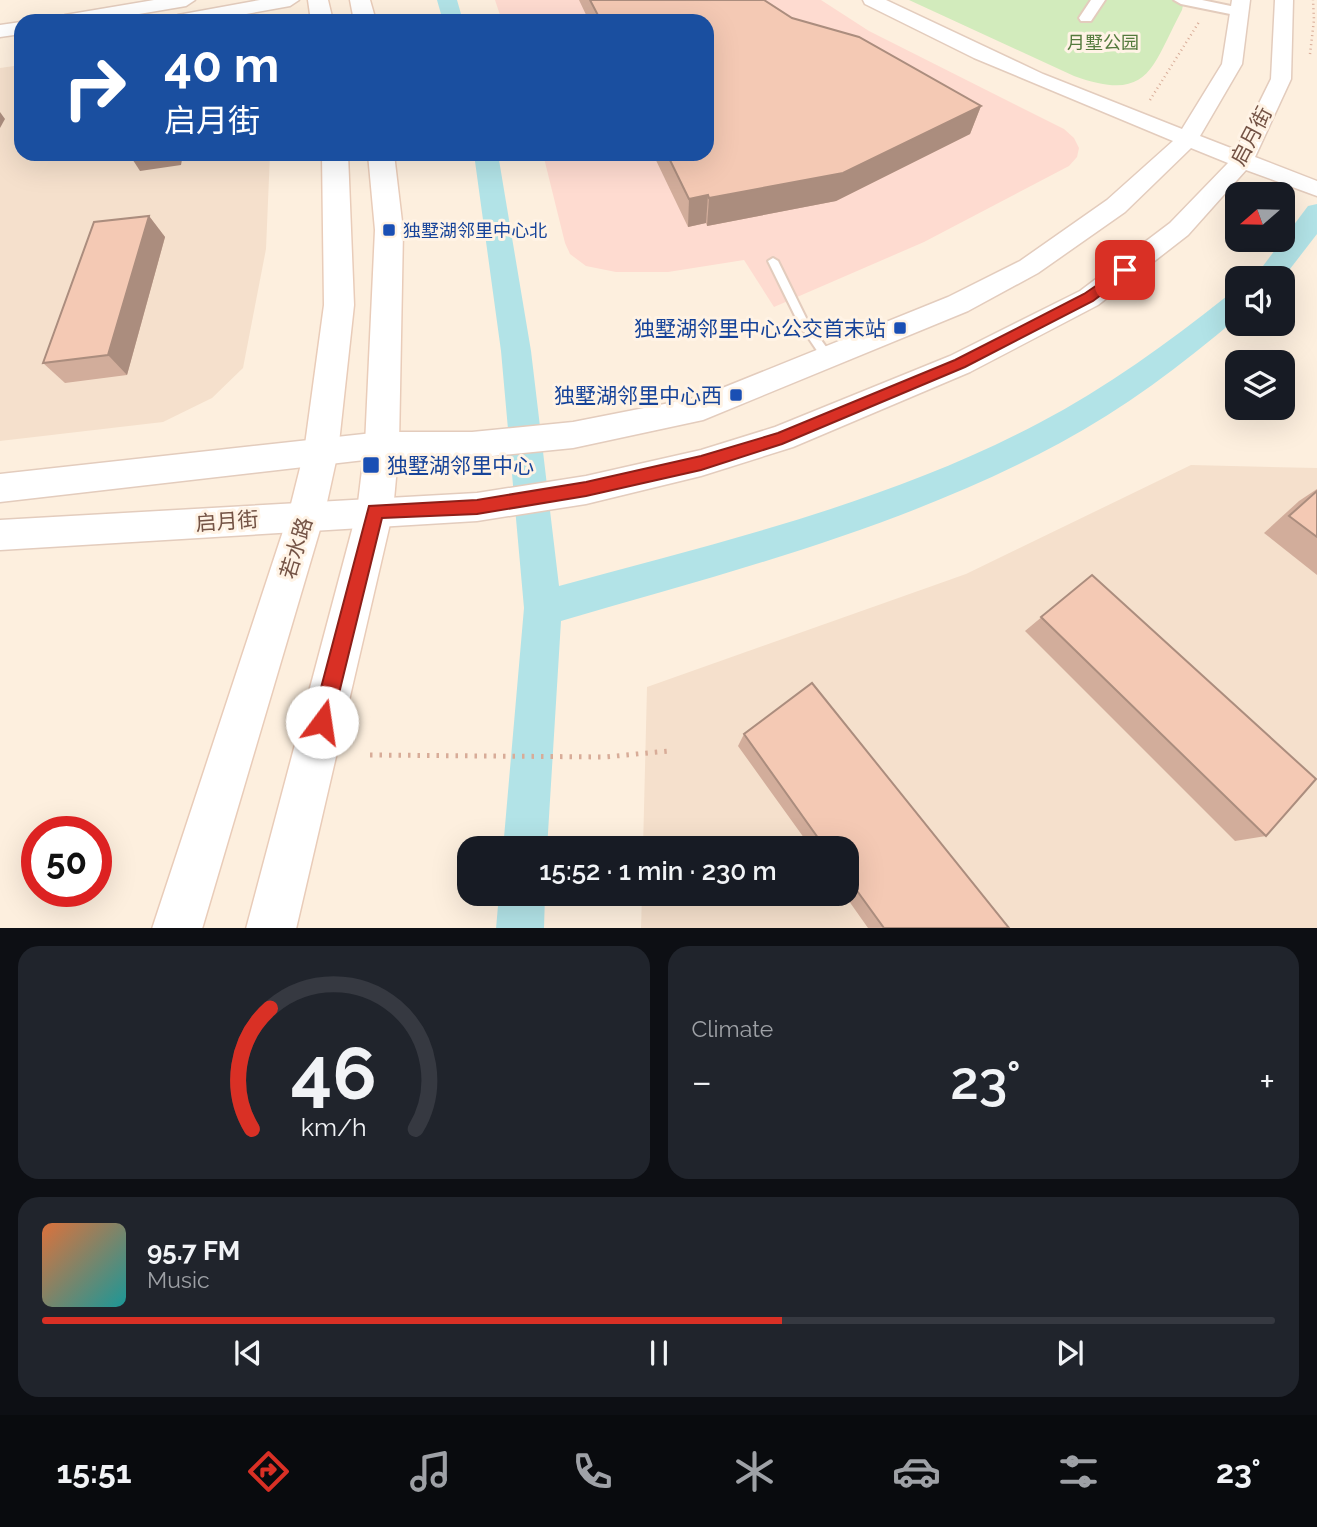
<!DOCTYPE html>
<meta charset="utf-8">
<style>
body{margin:0;font-family:Raleway,"Noto Sans SC",sans-serif;background:#20242c;color:#f1f3f6;height:100vh;display:flex;flex-direction:column;font-size:26px;white-space:nowrap}
*{box-sizing:border-box;margin:0}
p{font-size:23px;color:#9ea1a6}
.icon{flex:none;width:38px;height:38px;fill:none;stroke:currentColor;stroke-width:2;stroke-linecap:round;stroke-linejoin:round}
.map{position:relative;height:928px;overflow:hidden}
.sheet{display:flex;flex-direction:column;gap:18px;padding:18px;background:#0d0f14;flex:1}
.sheet>*{flex:none}
.top-card{position:absolute;left:14px;top:14px;width:700px;height:147px;border-radius:21px;box-shadow:0 7px 28px #0002;background:#1a4fa0;color:#fff;overflow:hidden}
.needle{width:46px;rotate:250deg}
.buttons{position:absolute;left:1225px;top:182px;display:grid;gap:14px}
.buttons a{display:grid;place-items:center;width:70px;height:70px;border-radius:14px;background:#171b24;box-shadow:0 7px 28px #0002;font-size:35px}
.speed{position:absolute;left:21px;top:816px;display:flex;gap:14px;font-size:35px;font-weight:700;text-align:center}
.speed>*{display:grid;place-content:center;width:91px;height:91px;border-radius:50%;background:#171b24;box-shadow:0 7px 28px #0002;line-height:1}
.speed .limit{border:10px solid #d22;background:#fff;color:#111}
.pin{position:absolute;display:grid;place-items:center;width:60px;height:60px;color:#fff;margin:-30px;border-radius:14px;box-shadow:0 4px 10px #0006}
.me{position:absolute;width:77px;margin:-38px;rotate:14deg;stroke-linejoin:round;filter:drop-shadow(0 0 5px #0008)}
.turn{display:flex;align-items:center;gap:24px;height:147px;padding:0 35px;font-size:32px}
.turn .icon{width:91px;height:91px;stroke-width:2.5}
.turn b{display:block;font-size:49px;line-height:60px}
.big{font-size:52px;font-weight:600;line-height:1.1}
.sheet .widget{flex:1;display:flex;flex-direction:column;justify-content:center;gap:10px;min-width:0;padding:0 24px;border-radius:21px;background:#20242c}
.sheet .dial{align-items:center;gap:0}
.dial svg{height:182px;overflow:visible;fill:none;stroke:#363941;stroke-width:7;stroke-linecap:round;text-anchor:middle}
.dial text{fill:#f1f3f6;stroke:none}
.song{display:flex;align-items:center;gap:21px}
.cover{width:84px;height:84px;border-radius:10px;background:linear-gradient(135deg,hsl(20 70% 55%),hsl(180 70% 35%))}
.played{height:7px;border-radius:4px;background:linear-gradient(90deg,#d93025 60%,#363941 60%)}
.keys{display:flex;justify-content:space-around;direction:ltr}
.heat{display:flex;justify-content:space-between;align-items:center;font-size:38px;direction:ltr}
.sheet .tiles{flex:1;display:grid;gap:18px;grid-template-columns:1fr 1fr}
.widget:last-child{grid-column:span 2}
.trip{position:absolute;left:457px;top:836px;width:402px;height:70px;border-radius:21px;background:#171b24;box-shadow:0 7px 28px #0002;font-weight:600;line-height:70px;text-align:center}
.tab-bar{display:flex;height:112px;justify-content:space-around;align-items:center;background:#090b0e;color:#9ea1a6}
.tab-bar .icon{width:49px;height:49px}
.tab-bar .active{color:#d93025}
.tab-bar b{font-size:32px;color:#f1f3f6}
.map>svg:first-child{display:block}
.residential{fill:#f5e0cc}
.commercial{fill:#fedbd0}
.green{fill:#d2ebbc}
.lines{fill:none;stroke-linecap:round;stroke-linejoin:round}
.canal{fill:#b2e3e7;fill-rule:evenodd}
.service-casing{stroke:#e3ccbd;stroke-width:4}
.minor-casing{stroke:#e3ccbd;stroke-width:4}
.tertiary-casing{stroke:#e3ccbd;stroke-width:3}
.secondary-casing{stroke:#e9ccb9;stroke-width:3}
.path-far1{stroke:#d8ac98;stroke-width:2.5;stroke-dasharray:1 3.5;stroke-linecap:butt}
.path{stroke:#d8ac98;stroke-width:5;stroke-dasharray:2.5 7;stroke-linecap:butt}
.service{fill:#fff;fill-rule:evenodd}
.minor{fill:#fff;fill-rule:evenodd}
.tertiary{fill:#fff;fill-rule:evenodd}
.secondary{fill:#fff;fill-rule:evenodd}
.wall{fill:#d2ad9b}
.shaded-wall{fill:#ab8d7e}
.building{fill:#f4c9b4;stroke:#ab8d7e;stroke-width:2}
.route{fill:#d93025;stroke:#8d1f18;stroke-width:2}
.transit-dot{fill:#1a4fb4;stroke:#fff3e5;stroke-width:2.5}
.labels{text-anchor:middle;dominant-baseline:central;stroke-width:6;stroke-linejoin:round;paint-order:stroke}
.far-park-label{font-size:18px;fill:#547a3d;stroke:#fff3e5}
.far-transit-label{font-size:18px;fill:#164399;stroke:#fff3e5;text-anchor:start}
.street-label{font-size:21px;fill:#745345;stroke:#fff3e5}
.transit-label{font-size:21px;fill:#164399;stroke:#fff3e5;text-anchor:end}
</style>
<div class="map">
<svg width="1317" height="929" viewBox="0 0 1317 929">
<rect width="100%" height="100%" fill="#fdefde"/>
<g class="residential">
<polygon points="21,65 21,154 270,154 266,249 243,368 212,398 163,422 0,441 0,68"/>
<polygon points="1191,465 1317,468 1317,928 641,929 642,894 847,894 847,849 643,849 647,687 966,574"/>
</g>
<polygon class="commercial" points="495,0 821,0 869,31 1064,129 1074,138 1079,148 1077,157 1069,166 924,242 774,307 744,260 668,272 616,272 586,266 570,254 565,243 543,154 707,154 707,21 502,21"/>
<path class="green" d="M909,0H1184L1182,10C1151,68 1150,103 1074,76Z"/>
<g class="lines">
<g class="canal">
<polygon points="437,0 457,0 463,21 443,21"/>
<path d="M474,154H498L531,351L559,586C721,542 890,502 1039,423C1106,388 1168,343 1227,296L1237,293V318C1182,365 1123,409 1060,443C905,527 729,572 561,621L547,849H503L524,608L501,351Z"/>
<polygon points="1317,204 1317,234 1283,278 1254,278 1308,206"/>
<polygon points="499,894 545,894 544,929 496,929"/>
</g>
<defs>
<polygon id="service" points="773,258 778,261 808,322 832,355 834,358 832,361 824,361 799,324 768,261"/>
<g id="minor">
<polygon points="1091,0 1105,0 1091,21 1081,21 1079,18"/>
<polygon points="1174,0 1202,0 1245,9 1247,12 1240,16 1181,4"/>
</g>
<g id="tertiary">
<polygon points="154,0 195,0 186,6 98,21 56,21 65,15"/>
<polygon points="260,0 299,0 290,6 208,21 169,21 178,15"/>
<polygon points="863,0 886,0 1043,74 1182,129 1222,64 1232,0 1250,0 1242,64 1200,136 1236,150 1271,79 1275,0 1293,0 1291,79 1255,157 1317,181 1317,196 1246,170 1188,235 1098,305 970,372 793,447 701,476 586,504 477,521 0,550 0,520 477,493 586,476 701,450 775,427 950,356 1080,291 1170,223 1228,163 1191,148 1125,212 1038,273 968,311 703,420 573,448 472,458 382,458 0,502 0,474 382,432 472,432 573,422 700,397 948,297 1020,261 1107,200 1173,141 974,58 865,4"/>
<polygon points="21,22 21,34 0,37 0,25"/>
</g>
<g id="secondary">
<polygon points="308,0 328,0 333,21 311,21"/>
<polygon points="350,0 370,0 376,21 354,21"/>
<polygon points="322,154 348,154 354,305 338,452 324,516 202,929 152,929 288,516 304,452 324,305"/>
<polygon points="368,154 394,154 403,230 399,445 393,511 296,929 246,929 357,511 365,445 375,230"/>
</g>
</defs>
<use href="#service" class="service-casing"/>
<use href="#minor" class="minor-casing"/>
<use href="#tertiary" class="tertiary-casing"/>
<use href="#secondary" class="secondary-casing"/>
<g class="path-far1">
<polyline points="1310,54 1314,20 1313,0"/>
<polyline points="1150,100 1199,22"/>
</g>
<polyline class="path" points="370,755 605,757 669,751"/>
<use href="#service" class="service"/>
<use href="#minor" class="minor"/>
<use href="#tertiary" class="tertiary"/>
<use href="#secondary" class="secondary"/>
</g>
<g class="wall">
<polygon points="579,0 764,0 792,18 981,106 970,134 836,201 707,226 706,223 688,227 653,154 707,154 707,21 589,21"/>
<polygon points="149,216 165,237 127,375 65,383 43,363"/>
<polygon points="1317,489 1317,575 1264,533 1299,501"/>
<polygon points="1092,575 1266,836 1235,841 1025,631"/>
<polygon points="744,734 1009,928 868,928 844,894 847,894 847,849 812,849 738,746"/>
</g>
<g class="shaded-wall">
<polygon points="981,106 970,134 836,201 707,226 709,198"/>
<polygon points="0,112 5,119 0,128"/>
<polygon points="129,154 183,154 181,165 140,171"/>
<polygon points="708,195 706,223 688,227 689,199"/>
<polygon points="149,216 165,237 127,375 108,355"/>
</g>
<g class="building">
<polygon points="590,0 764,0 792,18 859,37 981,106 843,173 709,198 708,195 689,199 667,154 707,154 707,21 601,21"/>
<polygon points="149,216 108,355 43,363 94,222"/>
<polygon points="1317,491 1317,537 1289,516"/>
<polygon points="1092,575 1316,779 1266,836 1041,617"/>
<polygon points="812,683 1009,928 884,928 847,877 847,849 826,849 744,734"/>
</g>
<polygon class="route" points="1125,266 1130,267 1130,273 1093,301 965,367 782,444 701,470 586,496 477,514 382,518 332,722 329,729 322,732 315,729 312,722 369,506 477,500 586,482 701,456 778,433 955,360 1084,294"/>
<g class="transit-dot">
<rect x="382" y="223" width="14" height="14" rx="3.5"/>
<rect x="893" y="321" width="14" height="14" rx="3.5"/>
<rect x="729" y="388" width="14" height="14" rx="3.5"/>
<rect x="362" y="456" width="18" height="18" rx="3.5"/>
</g>
<g class="labels">
<g class="far-park-label">
<text x="1103" y="42">月墅公园</text>
</g>
<g class="far-transit-label">
<text x="403" y="230">独墅湖邻里中心北</text>
</g>
<g class="street-label">
<text transform="translate(1251 136) rotate(-62)">启月街</text>
<text transform="translate(227 521) rotate(-4)">启月街</text>
<text transform="translate(296 548) rotate(-73)">若水路</text>
</g>
<g class="transit-label">
<text x="886" y="328">独墅湖邻里中心公交首末站</text>
<text x="722" y="395">独墅湖邻里中心西</text>
<text x="387" y="465" text-anchor="start">独墅湖邻里中心</text>
</g>
</g>
</svg>
<div class="buttons">
<a><svg class="needle" viewBox="-14 -14 28 28"><path d="M0-13l5 13h-10z" fill="#e53935"/><path d="M0 13l5-13h-10z" fill="#9ea1a6"/></svg></a>
<a><svg class="icon" aria-label="sound" viewBox="0 0 24 24"><path d="M4 9h4l5-4v14l-5-4H4zM17 9q2 3 0 6"/></svg></a>
<a><svg class="icon" aria-label="layers" viewBox="0 0 24 24"><path d="M12 4l9 5-9 5-9-5zM3 14l9 5 9-5"/></svg></a>
</div>
<div class="speed"><div class="limit">50</div></div>
<div class="pin" style="left:1125px;top:270px;background:#d93025"><svg class="icon" aria-label="arrive" viewBox="0 0 24 24"><path d="M6 21V4h12l-3 4 3 4H6"/></svg></div>
<svg class="me" style="left:322px;top:722px" viewBox="-20 -20 40 40"><circle r="19" fill="#fff"/><path d="M0-13L10 11 0 6-10 11z" fill="#d93025"/></svg>
<div class="trip">15:52 · 1 min · 230 m</div>
<div class="top-card">
<div class="turn"><svg class="icon" aria-label="right" viewBox="0 0 24 24"><path d="M7 20v-9h11M14 6l5 5-5 5"/></svg><div><b>40 m</b>启月街</div></div>
</div>
</div>
<section class="sheet">
<div class="tiles">
<div class="widget dial"><svg viewBox="0 0 100 80">
<path d="M14 69A42 42 0 1 1 86 69"/>
<path d="M14 69A42 42 0 0 1 22 16" stroke="#d93025"/>
<text x="50" y="56" font-size="32" font-weight="700">46</text>
<text x="50" y="72" font-size="11">km/h</text>
</svg></div>
<div class="widget"><p>Climate</p>
<div class="heat"><a>−</a><b class="big">23°</b><a>+</a></div>
</div>
<div class="widget">
<div class="song"><i class="cover"></i><div><b>95.7 FM</b><p>Music</p></div></div>
<div class="played"></div>
<div class="keys"><svg class="icon" aria-label="previous" viewBox="0 0 24 24"><path d="M18 5L8 12l10 7zM5 5v14"/></svg><svg class="icon" aria-label="pause" viewBox="0 0 24 24"><path d="M8 5v14M16 5v14"/></svg><svg class="icon" aria-label="next" viewBox="0 0 24 24"><path d="M6 5l10 7-10 7zM19 5v14"/></svg></div>
</div>
</div>
</section>
<nav class="tab-bar">
<b>15:51</b>
<svg class="icon active" aria-label="directions" viewBox="0 0 24 24"><path d="M12 3l9 9-9 9-9-9zM9 14v-3h6M13 9l2 2-2 2"/></svg>
<svg class="icon" aria-label="music" viewBox="0 0 24 24"><path d="M9 18V5l10-2v13"/><circle cx="6" cy="18" r="3"/><circle cx="16" cy="16" r="3"/></svg>
<svg class="icon" aria-label="phone" viewBox="0 0 24 24"><path d="M5 4h4l2 5-3 2q2 4 5 5l2-3 5 2v4C11 20 4 13 5 4z"/></svg>
<svg class="icon" aria-label="climate" viewBox="0 0 24 24"><path d="M12 3v18M4 7l16 10M4 17L20 7"/></svg>
<svg class="icon" aria-label="car" viewBox="0 0 24 24"><path d="M5 17H2v-5l4-1 3-4h7l3 4 3 1v5h-3M9 17h6M6 11h13"/><circle cx="7" cy="17" r="2"/><circle cx="17" cy="17" r="2"/></svg>
<svg class="icon" aria-label="filters" viewBox="0 0 24 24"><path d="M4 7h16M4 17h16"/><circle cx="9" cy="7" r="2"/><circle cx="15" cy="17" r="2"/></svg>
<b>23°</b>
</nav>
